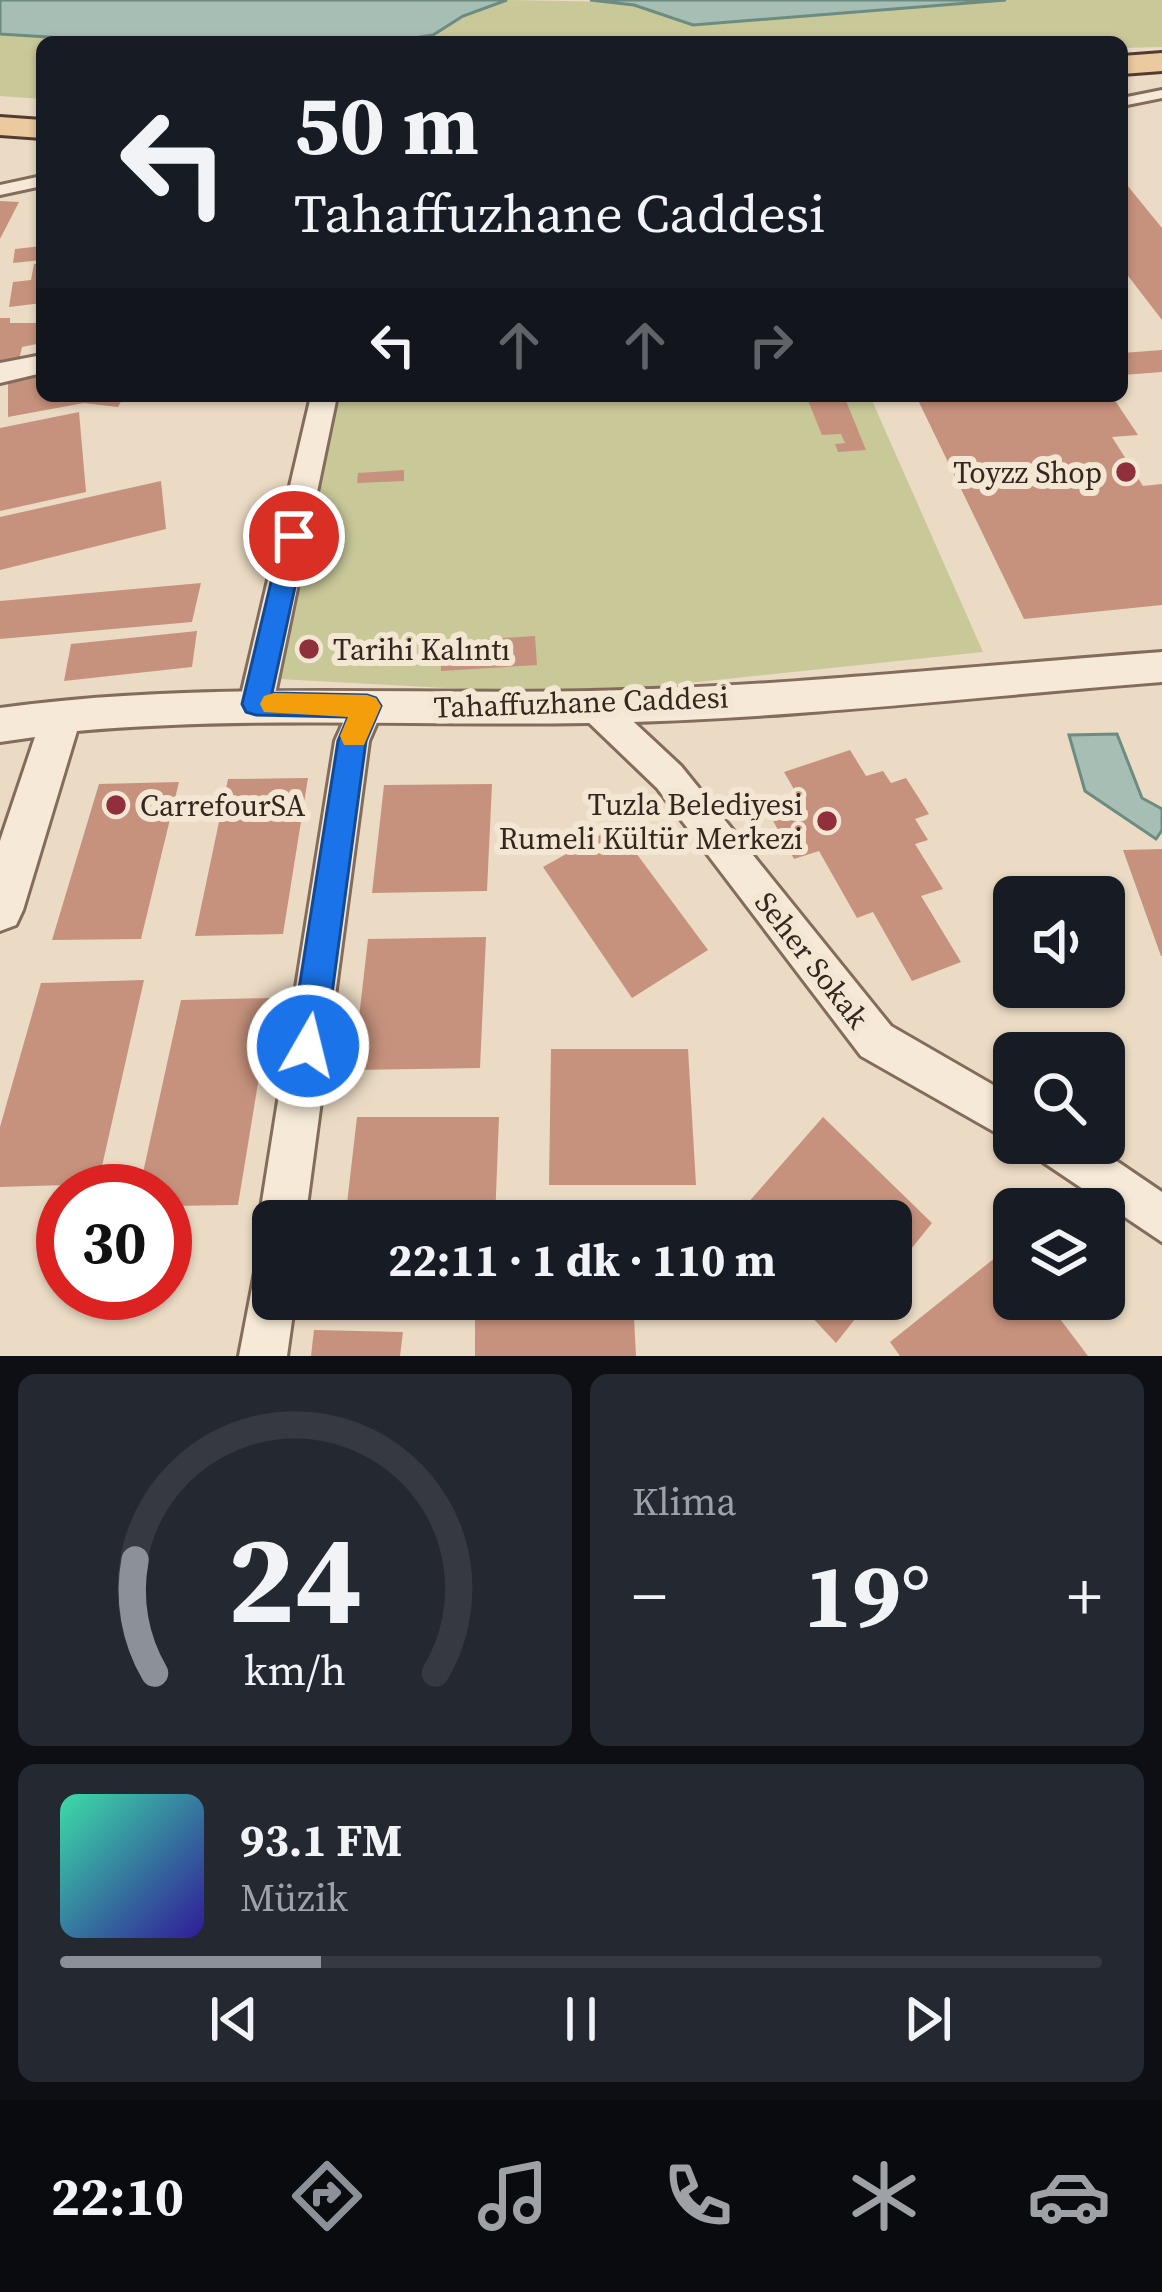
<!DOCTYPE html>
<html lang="tr">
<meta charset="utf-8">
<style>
body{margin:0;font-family:"Source Serif 4",serif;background:#242831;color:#f1f3f6;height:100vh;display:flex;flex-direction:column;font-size:45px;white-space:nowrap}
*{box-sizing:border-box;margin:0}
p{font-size:39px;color:#9ea1a6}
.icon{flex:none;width:66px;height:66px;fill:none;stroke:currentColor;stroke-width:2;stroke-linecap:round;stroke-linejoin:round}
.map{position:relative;height:1356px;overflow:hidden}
.details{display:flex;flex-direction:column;gap:18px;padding:18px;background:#0d0f14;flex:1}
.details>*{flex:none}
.guide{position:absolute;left:36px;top:36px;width:1092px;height:366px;border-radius:18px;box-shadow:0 3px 9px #0004;background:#171b24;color:#f1f3f6;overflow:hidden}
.fabs{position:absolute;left:993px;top:876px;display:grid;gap:24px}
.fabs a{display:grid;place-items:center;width:132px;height:132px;border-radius:18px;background:#171b24;box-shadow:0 3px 9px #0004;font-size:60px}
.speed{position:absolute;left:36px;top:1164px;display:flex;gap:24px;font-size:60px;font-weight:700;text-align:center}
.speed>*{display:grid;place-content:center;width:156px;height:156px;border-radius:50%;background:#171b24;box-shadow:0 3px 9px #0004;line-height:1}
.speed .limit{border:18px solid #d22;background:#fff;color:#111}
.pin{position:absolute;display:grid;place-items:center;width:102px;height:102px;color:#fff;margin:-51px;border:6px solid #fff;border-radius:50%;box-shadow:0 3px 12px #0007}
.me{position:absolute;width:132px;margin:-66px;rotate:8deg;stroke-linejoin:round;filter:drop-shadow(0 0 9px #0008)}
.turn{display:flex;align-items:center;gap:42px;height:252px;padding:0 60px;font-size:54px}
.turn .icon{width:156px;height:156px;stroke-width:2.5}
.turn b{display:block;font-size:84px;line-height:102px}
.lanes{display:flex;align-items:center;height:114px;padding:0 60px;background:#0003;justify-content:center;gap:60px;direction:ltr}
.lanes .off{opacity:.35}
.big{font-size:90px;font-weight:700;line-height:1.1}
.details .card{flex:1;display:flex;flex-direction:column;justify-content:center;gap:18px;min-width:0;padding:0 42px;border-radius:18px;background:#242831}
.details .dial{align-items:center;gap:0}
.dial svg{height:312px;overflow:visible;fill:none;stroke:#363941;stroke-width:7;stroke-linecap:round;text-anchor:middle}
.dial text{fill:#f1f3f6;stroke:none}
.song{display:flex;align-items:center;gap:36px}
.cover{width:144px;height:144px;border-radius:18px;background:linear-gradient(135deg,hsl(160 70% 55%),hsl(250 70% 35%))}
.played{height:12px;border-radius:6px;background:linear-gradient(90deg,#8c9099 25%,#363941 25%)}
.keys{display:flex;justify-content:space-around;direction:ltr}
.heat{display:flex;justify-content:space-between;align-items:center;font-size:66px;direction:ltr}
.details .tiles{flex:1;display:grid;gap:18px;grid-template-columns:1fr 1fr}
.card:last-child{grid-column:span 2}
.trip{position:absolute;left:252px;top:1200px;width:660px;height:120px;border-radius:18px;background:#171b24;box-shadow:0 3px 9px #0004;font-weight:700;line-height:120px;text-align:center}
.tab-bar{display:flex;height:192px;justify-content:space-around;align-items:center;background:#090b0e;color:#9ea1a6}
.tab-bar .icon{width:84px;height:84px}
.tab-bar .active{color:#8c9099}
.tab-bar b{font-size:54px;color:#f1f3f6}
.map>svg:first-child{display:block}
.green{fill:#c8c899}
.water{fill:#a6beb4;stroke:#6d8c81;stroke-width:3}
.building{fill:#c6927d}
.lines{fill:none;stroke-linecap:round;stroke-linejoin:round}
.pedestrian-casing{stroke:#846c5c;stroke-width:6}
.minor-casing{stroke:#846c5c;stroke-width:6}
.tertiary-casing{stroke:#846c5c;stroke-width:6}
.primary-casing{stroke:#523c30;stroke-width:6}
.pedestrian{fill:#f6e9d7;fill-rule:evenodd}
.minor{fill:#f6e9d7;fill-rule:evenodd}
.tertiary{fill:#f6e9d7;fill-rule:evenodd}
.primary{fill:#ebca9f;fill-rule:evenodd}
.route{fill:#1a73e8;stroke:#114b97;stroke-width:3}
.slow{fill:#f59e0b}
.poi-dot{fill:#8f303c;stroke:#f3e6d3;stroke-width:4.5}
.labels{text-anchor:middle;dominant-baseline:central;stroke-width:12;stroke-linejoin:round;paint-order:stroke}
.poi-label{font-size:30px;fill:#35271f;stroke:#f3e6d3;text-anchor:end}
.street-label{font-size:30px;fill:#35271f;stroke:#f3e6d3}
</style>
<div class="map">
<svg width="1162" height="1356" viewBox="0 0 1162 1356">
<rect width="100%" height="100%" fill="#ebdbc4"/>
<g class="green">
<polygon points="507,0 621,2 693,25 1006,0 1162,0 1162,47 1122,48 1122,42 325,42 426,37 463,16"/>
<polygon points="0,34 128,42 42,42 42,99 0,96"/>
<polygon points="333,396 870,396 983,652 574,695 279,679"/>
</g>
<g class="water">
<polygon points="0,0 507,0 463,16 433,35 414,38 128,42 0,34"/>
<polygon points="590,0 1006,0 693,25 634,5"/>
<polygon points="1117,734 1142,798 1162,809 1162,830 1156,839 1085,791 1069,735"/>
</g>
<g class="building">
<polygon points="1122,179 1162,228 1162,320 1122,268"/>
<polygon points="0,201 19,202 0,239"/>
<polygon points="42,246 42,260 13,263 15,249"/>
<polygon points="42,263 42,303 9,307 13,282 31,280 34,264"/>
<polygon points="0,318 10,318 10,323 42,323 42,343 22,347 19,360 0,362"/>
<polygon points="1162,350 1162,372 1122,375 1122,353"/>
<polygon points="42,374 42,396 124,396 118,407 84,403 8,417 8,381"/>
<polygon points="844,396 866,450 838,452 835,444 845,443 841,434 822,435 807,398"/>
<polygon points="916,396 1112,396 1138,435 1112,437 1143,486 1162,484 1162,605 1024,619"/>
<polygon points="79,412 86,492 0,511 0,428"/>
<polygon points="404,470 404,481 357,483 358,473"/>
<polygon points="161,481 166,529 0,570 0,517"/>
<polygon points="201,583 192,622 0,639 0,601"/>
<polygon points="197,631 192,667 64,681 71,644"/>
<polygon points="535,636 537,665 441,671 441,642"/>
<polygon points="850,750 866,776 883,771 891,783 906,778 929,814 915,819 928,840 915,844 943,889 921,896 961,962 912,981 873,912 857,918 819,851 794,859 771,817 803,805 784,772"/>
<polygon points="308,778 283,934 195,936 228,779"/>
<polygon points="179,782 141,939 52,940 99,784"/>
<polygon points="492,784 487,891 372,893 384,785"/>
<polygon points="616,826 708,950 632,998 543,867"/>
<polygon points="1162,849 1162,956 1161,956 1123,850"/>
<polygon points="486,937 480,1068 353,1070 368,939"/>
<polygon points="144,980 98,1184 0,1187 0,1127 41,983"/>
<polygon points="272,998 238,1205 165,1206 165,1191 139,1191 181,1000"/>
<polygon points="551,1049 688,1049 696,1185 549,1185"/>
<polygon points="357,1117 499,1117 495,1221 345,1221"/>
<polygon points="823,1117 932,1223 891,1274 891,1221 732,1221"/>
<polygon points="1006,1249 1014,1259 1014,1299 1045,1299 1088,1356 900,1356 890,1342"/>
<polygon points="633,1299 636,1356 475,1356 475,1306"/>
<polygon points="795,1299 871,1299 836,1343"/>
<polygon points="314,1330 403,1332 400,1356 311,1356"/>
</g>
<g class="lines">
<defs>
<g id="pedestrian">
<polygon points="1162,90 1162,98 1122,106 1122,98"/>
<polygon points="42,176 42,186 0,195 0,185"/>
</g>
<g id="minor">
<polygon points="311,396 337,396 273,704 268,714 256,718 244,714 239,704"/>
<polygon points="367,692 379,696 384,706 369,741 305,1221 273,1221 273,1240 266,1237 259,1221 335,741 355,696"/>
<polygon points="595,693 607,697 681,766 891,1026 1014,1097 1014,1143 861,1056 657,788 583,717 578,707 583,697"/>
<polygon points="1030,1143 1090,1143 1162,1192 1162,1242 1037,1158"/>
<polygon points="273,1260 273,1299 295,1299 287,1356 239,1356 256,1267"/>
</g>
<g id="tertiary">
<polygon points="42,355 42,373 0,383 0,363"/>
<path d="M1162,652V682C971,697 780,720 588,723C417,726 247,716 77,731L23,910L16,925L0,931V841L35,737L0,742V708C196,681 392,695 590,691C781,687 972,666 1162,652Z"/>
</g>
<g id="primary">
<polygon points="1162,53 1162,71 1122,74 1122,56"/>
<polygon points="0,117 42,120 42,138 0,135"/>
</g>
</defs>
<use href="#pedestrian" class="pedestrian-casing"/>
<use href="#minor" class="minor-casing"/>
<use href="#tertiary" class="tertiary-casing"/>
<use href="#primary" class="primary-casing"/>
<use href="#pedestrian" class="pedestrian"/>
<use href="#minor" class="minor"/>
<use href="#tertiary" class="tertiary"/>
<use href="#primary" class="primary"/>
</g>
<polygon class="route" points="294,527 306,536 272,693 367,695 376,698 381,706 366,741 325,1046 320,1059 308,1064 295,1059 290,1046 338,741 348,717 256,715 246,712 242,704 282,536"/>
<polygon class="slow" points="274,693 367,695 376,698 381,706 364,745 344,745 340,736 348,717 264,712 260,704 264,696"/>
<g class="poi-dot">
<circle cx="1126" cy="472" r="12"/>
<circle cx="309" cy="649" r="12"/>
<circle cx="116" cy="805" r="12"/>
<circle cx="827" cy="821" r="12"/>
</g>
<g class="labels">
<g class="poi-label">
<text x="1102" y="472">Toyzz Shop</text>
<text x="333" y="649" text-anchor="start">Tarihi Kalıntı</text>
<text x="803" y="804">Tuzla Belediyesi<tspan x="803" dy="34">Rumeli Kültür Merkezi</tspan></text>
<text x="140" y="805" text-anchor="start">CarrefourSA</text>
</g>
<g class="street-label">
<text transform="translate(581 702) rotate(-2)">Tahaffuzhane Caddesi</text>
<text transform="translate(812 960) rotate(52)">Seher Sokak</text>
</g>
</g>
</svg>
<div class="fabs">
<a><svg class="icon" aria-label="sound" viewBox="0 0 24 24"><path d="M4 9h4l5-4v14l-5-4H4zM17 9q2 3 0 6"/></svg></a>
<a><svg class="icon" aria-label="search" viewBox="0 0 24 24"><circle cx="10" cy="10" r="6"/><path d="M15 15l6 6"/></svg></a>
<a><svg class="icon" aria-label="layers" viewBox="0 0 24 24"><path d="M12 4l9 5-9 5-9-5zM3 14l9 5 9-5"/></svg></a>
</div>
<div class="speed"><div class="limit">30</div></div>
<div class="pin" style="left:294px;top:536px;background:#d93025"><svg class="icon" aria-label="arrive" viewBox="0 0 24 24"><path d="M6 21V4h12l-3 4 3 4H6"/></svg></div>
<svg class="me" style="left:308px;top:1046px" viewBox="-20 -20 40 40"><circle r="17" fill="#1a73e8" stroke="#fff" stroke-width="3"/><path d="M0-11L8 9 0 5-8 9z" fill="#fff"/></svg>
<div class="trip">22:11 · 1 dk · 110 m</div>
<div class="guide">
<div class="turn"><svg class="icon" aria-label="left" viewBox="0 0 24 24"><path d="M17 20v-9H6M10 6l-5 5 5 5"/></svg><div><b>50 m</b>Tahaffuzhane Caddesi</div></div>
<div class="lanes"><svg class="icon" aria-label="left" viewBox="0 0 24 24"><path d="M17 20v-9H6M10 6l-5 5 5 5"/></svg><svg class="icon off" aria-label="ahead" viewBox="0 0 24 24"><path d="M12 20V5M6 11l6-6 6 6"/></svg><svg class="icon off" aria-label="ahead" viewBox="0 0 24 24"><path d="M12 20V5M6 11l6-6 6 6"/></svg><svg class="icon off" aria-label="right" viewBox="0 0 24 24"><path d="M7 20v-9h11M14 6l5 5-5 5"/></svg></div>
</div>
</div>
<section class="details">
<div class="tiles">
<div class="card dial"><svg viewBox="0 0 100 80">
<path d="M14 69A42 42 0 1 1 86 69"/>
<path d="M14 69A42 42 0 0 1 9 40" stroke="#8c9099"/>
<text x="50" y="56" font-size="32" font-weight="700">24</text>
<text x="50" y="72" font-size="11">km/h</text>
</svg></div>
<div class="card"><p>Klima</p>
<div class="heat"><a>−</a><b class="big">19°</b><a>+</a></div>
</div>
<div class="card">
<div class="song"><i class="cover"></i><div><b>93.1 FM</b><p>Müzik</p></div></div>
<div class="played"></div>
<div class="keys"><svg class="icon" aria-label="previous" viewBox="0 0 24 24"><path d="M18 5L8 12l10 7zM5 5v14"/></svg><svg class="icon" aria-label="pause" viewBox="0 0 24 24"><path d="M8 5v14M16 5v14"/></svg><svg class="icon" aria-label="next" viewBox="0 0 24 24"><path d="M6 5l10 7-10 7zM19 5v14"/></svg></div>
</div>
</div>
</section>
<nav class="tab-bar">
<b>22:10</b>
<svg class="icon active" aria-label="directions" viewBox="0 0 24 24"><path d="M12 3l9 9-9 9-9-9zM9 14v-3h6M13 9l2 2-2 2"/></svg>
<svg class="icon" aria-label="music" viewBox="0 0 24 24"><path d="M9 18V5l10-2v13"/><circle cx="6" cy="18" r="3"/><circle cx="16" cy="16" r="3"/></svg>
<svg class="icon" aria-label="phone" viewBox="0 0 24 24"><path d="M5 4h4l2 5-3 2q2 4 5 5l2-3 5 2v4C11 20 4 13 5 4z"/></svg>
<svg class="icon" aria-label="climate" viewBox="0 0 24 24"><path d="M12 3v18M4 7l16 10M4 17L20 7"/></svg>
<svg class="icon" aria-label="car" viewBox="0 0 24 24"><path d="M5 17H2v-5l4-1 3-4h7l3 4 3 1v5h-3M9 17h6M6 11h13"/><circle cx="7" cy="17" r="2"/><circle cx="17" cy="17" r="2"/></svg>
</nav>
